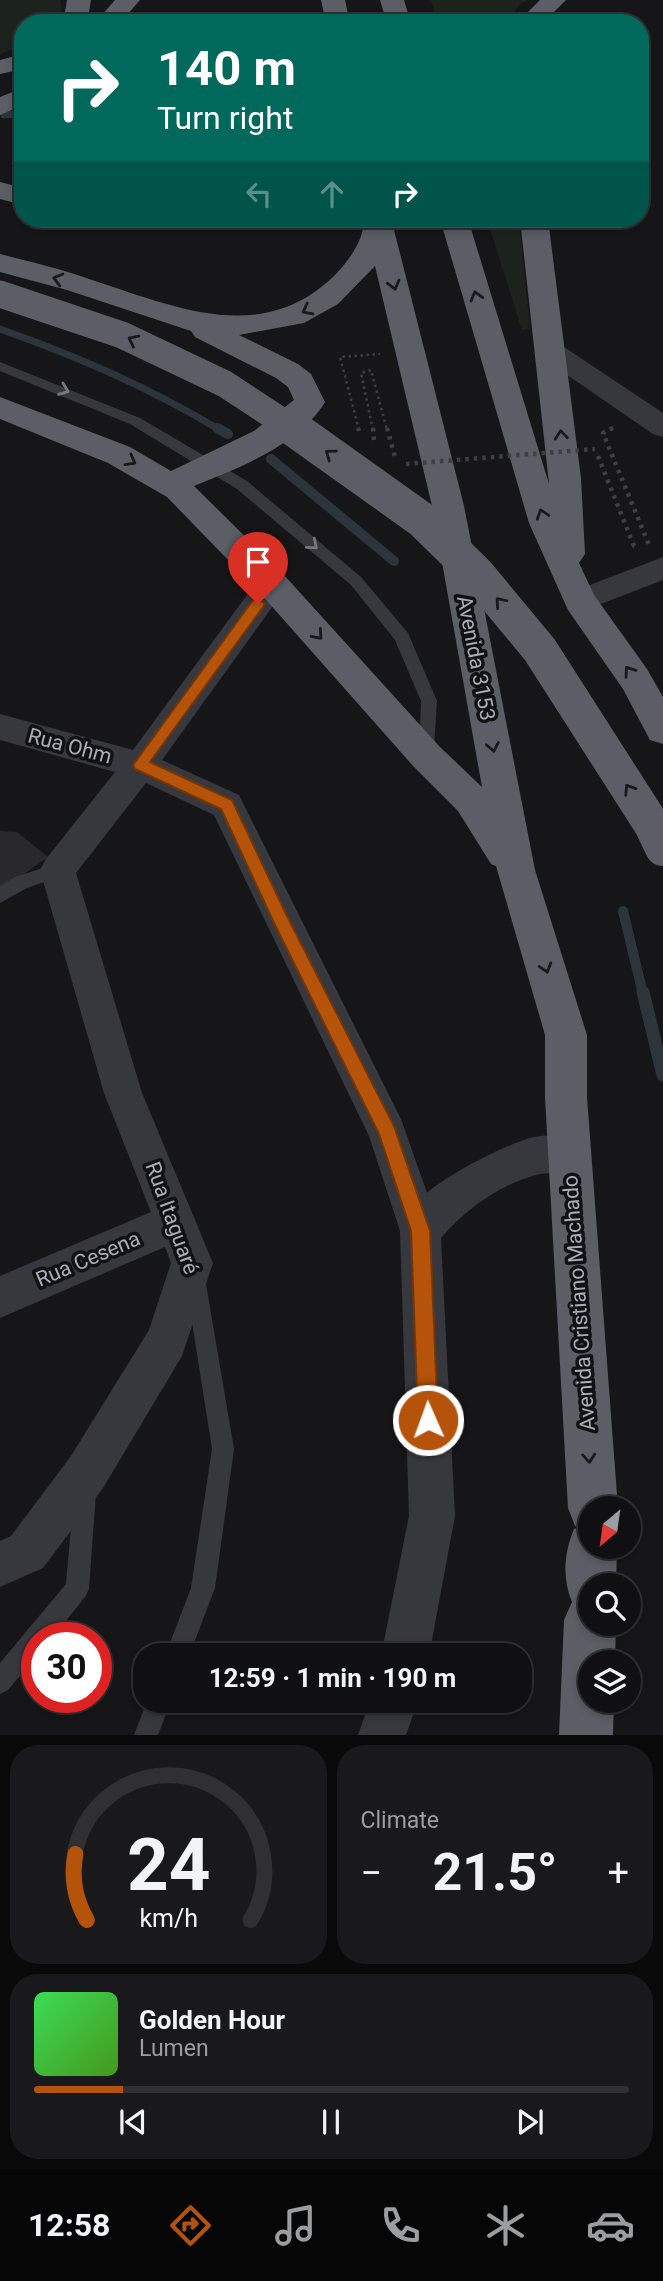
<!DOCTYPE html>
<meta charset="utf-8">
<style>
body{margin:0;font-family:Roboto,sans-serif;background:#19191b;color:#f1f3f6;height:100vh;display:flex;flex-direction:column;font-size:26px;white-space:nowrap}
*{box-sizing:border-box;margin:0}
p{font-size:23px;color:#9c9d9f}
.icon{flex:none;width:38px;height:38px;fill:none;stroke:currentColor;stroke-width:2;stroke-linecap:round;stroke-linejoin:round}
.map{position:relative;height:1735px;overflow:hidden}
.panel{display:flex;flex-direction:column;gap:10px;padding:10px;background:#09090a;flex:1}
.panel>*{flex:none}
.guide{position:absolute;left:14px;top:14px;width:635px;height:214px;border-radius:28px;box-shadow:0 4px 10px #0003,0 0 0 2px #303032;background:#00695c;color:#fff;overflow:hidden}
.needle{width:46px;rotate:209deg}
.buttons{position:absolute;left:578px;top:1496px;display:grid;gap:14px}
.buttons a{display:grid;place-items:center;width:63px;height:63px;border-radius:50%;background:#101012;box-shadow:0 4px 10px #0003,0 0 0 2px #303032;font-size:35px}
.speed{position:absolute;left:21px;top:1622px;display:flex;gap:14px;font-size:35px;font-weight:700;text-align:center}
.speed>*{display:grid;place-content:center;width:91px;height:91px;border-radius:50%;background:#101012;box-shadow:0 4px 10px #0003,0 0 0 2px #303032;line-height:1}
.speed .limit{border:10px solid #d22;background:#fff;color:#111}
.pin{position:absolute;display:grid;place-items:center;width:60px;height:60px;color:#fff;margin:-72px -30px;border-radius:50% 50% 50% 0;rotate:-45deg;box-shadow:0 0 7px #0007}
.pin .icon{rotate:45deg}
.me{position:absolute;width:77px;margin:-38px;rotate:358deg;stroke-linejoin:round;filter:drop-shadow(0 0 5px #0008)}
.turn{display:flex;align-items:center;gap:24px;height:147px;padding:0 28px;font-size:32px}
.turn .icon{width:91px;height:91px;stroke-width:2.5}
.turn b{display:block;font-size:49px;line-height:60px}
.lanes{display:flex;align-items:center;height:66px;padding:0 28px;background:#0003;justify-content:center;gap:35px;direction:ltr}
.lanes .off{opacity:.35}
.big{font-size:52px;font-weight:700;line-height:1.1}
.panel .widget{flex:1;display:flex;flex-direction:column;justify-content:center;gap:10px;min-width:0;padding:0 24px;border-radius:28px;background:#19191b}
.panel .dial{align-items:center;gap:0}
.dial svg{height:182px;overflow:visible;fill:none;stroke:#303032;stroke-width:7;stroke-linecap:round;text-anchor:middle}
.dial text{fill:#f1f3f6;stroke:none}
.song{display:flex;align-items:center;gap:21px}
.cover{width:84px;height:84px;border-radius:10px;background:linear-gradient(135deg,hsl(130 70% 55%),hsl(100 70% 35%))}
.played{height:7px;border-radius:4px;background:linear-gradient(90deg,#b45309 15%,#303032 15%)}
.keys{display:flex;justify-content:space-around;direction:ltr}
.heat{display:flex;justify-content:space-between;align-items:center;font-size:38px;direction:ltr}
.panel .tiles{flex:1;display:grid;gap:10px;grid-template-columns:1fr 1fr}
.widget:last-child{grid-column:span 2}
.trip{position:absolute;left:133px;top:1643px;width:399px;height:70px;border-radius:28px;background:#101012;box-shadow:0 4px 10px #0003,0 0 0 2px #303032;font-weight:700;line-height:70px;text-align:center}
.dock{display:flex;height:112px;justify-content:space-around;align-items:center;background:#060607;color:#9c9d9f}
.dock .icon{width:49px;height:49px}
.dock .on{color:#b45309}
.dock b{font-size:32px;color:#f1f3f6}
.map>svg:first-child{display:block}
.green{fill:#1c231d}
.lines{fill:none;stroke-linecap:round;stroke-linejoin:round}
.stream-far2{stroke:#2c353c;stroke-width:7}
.stream-far1{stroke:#2c353c;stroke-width:10}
.stream{stroke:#2c353c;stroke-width:13}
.building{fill:#29292c}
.path-far1{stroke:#3d3f44;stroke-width:2.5;stroke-dasharray:2.5 3.5;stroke-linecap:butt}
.path{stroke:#3d3f44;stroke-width:4.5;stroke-dasharray:3.5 5;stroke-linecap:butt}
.service{fill:#37383d;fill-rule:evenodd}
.minor{fill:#37383d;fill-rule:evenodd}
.trunk{fill:#5b5e65;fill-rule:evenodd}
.path-bridge{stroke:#3d3f44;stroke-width:4.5;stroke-dasharray:3.5 5;stroke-linecap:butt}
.trunk-bridge-far1{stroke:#5b5e65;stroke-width:27}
.trunk-bridge{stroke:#5b5e65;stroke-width:36}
.oneway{stroke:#18191b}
.oneway2{stroke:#757881}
.route{fill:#b45309;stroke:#753606;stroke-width:2}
.labels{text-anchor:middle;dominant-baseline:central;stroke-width:7;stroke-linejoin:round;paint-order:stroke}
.street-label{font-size:21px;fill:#a8adb8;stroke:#111113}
</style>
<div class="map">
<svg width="663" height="1735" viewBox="0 0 663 1735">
<rect width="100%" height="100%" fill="#161618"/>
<g class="green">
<polygon points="0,0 60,0 62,12 53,23 23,23 23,45 0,54"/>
<polygon points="431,0 528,0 520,4 506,23 437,23"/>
<polygon points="487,219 519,219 530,329 522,330"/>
</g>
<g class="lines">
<g class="stream-far2">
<polyline points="4,115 23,113"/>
<path d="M0,329C79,357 148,387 220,430"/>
</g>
<g class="stream-far1">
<polyline points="217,428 228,434"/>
<polyline points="271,459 394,561"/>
<polyline points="623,911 643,994"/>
</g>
<polyline class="stream" points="643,992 663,1075"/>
</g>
<polygon class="building" points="0,831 17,832 48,857 0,891"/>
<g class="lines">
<g class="path-far1">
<polyline points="359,430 340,357 380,354"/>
<polyline points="373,430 361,373 371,370 387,430"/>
<polyline points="610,430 615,427"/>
</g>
<g class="path">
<polyline points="358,428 359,431"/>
<polyline points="373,428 374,441"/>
<polyline points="387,428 395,457"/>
<polyline points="613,428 603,433 649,545"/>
<polyline points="598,456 634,546 637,546"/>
</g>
<g class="service">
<polygon points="0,362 140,418 247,481 361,577 408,633 437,701 433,761 421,761 419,756 421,701 395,640 351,585 237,489 130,424 0,371"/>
<polygon points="58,863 64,865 67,870 64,875 27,888 0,903 0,886 15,877"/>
<polygon points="196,1274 203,1277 206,1284 234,1449 215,1588 189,1656 165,1656 191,1588 212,1449 186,1284 189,1277"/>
<polygon points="85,1482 93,1485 96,1493 89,1589 85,1597 52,1638 37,1638 37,1656 8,1690 0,1694 0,1663 66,1584 74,1493 77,1485"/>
<polygon points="147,1701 171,1701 158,1735 134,1735"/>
</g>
<g class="minor">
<polygon points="551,342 561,345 663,413 663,437 653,434 541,357 538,351 541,345"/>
<polygon points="663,557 663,580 580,612 569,609 565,601 569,593"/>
<path d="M272,573L283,576L287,584L283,592L162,760L239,795L401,1119L427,1193C447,1175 509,1142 535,1137C551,1134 569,1136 584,1142L590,1155L584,1168C567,1175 552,1171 536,1175C499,1185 465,1210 441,1238L455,1516L429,1656H381L409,1516L400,1231L369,1136L214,815L146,783L76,873L142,1093L213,1263L182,1356L103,1488L43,1568L0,1587V1541L11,1536L71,1456L149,1330L171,1263L165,1247L0,1318V1276L151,1212L104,1093L40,870L46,859L115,772L0,740V714L133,750L261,576Z"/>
<polygon points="370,1701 418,1701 406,1735 358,1735"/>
</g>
<g class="trunk">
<polygon points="67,0 91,0 87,23 63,23"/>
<polygon points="115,0 140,0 120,23 95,23"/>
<polygon points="321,0 345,0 350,23 326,23"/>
<polygon points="380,0 404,0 411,23 387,23"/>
<polygon points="540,0 566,0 543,23 517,23"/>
<polygon points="23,54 23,69 0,74 0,60"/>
<polygon points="23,88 23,105 0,115 0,97"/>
<polygon points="0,182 23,188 23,205 0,199"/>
<path d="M364,219H390L392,222L464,506L535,870L587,1035V1097L618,1508H590V1547H617L616,1586H590V1624H616L615,1662H590V1701H614L613,1735H559L564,1620L572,1602C562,1578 564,1553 574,1529L579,1527L575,1526L568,1508L545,1097V1035L496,866L491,864L458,811L414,767L260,593L167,497L108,463L0,419V397L130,447L171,471L254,431L294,400L288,387L276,378L195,337L191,331L67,290L0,272V254C31,262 62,269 92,280C176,307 263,347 336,274C350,259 364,240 364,219ZM375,266L432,506L482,787L440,747L284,575L194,486C239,468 299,445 325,402L311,374L298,364L239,335L304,323L338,304Z"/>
<polygon points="440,219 468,219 549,484 520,219 548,219 581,478 585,554 579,563 594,595 647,669 663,697 663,744 650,740 623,689 568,610 529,523"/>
</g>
<polyline class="path-bridge" points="406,464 595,449"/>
<polyline class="trunk-bridge-far1" points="0,294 122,335 225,384 295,430"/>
<polyline class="trunk-bridge" points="293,428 422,520 477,574 540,650 652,825 663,848"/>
</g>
<defs><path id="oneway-chevron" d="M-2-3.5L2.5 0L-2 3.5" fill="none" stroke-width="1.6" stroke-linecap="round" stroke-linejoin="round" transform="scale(1.75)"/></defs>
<g class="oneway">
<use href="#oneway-chevron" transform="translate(58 279) rotate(-165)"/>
<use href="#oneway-chevron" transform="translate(394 285) rotate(75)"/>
<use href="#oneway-chevron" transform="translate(476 296) rotate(-106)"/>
<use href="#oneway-chevron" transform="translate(307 310) rotate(152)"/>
<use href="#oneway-chevron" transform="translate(133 340) rotate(-154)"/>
<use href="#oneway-chevron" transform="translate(561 435) rotate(-96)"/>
<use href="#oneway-chevron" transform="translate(330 454) rotate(-144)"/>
<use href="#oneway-chevron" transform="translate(131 461) rotate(29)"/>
<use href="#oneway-chevron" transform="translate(542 514) rotate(-108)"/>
<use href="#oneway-chevron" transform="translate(500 602) rotate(-130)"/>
<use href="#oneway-chevron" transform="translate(318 635) rotate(49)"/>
<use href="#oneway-chevron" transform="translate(629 671) rotate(-125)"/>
<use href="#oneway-chevron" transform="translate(493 747) rotate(79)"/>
<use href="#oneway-chevron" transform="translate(629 789) rotate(-123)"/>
<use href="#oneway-chevron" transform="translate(546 968) rotate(73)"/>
<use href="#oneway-chevron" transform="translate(589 1458) rotate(86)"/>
</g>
<g class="oneway2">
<use href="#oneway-chevron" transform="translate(64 390) rotate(21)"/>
<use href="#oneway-chevron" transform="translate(313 545) rotate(40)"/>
</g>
<polygon class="route" points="258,598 265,604 263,607 150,762 232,800 287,916 394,1126 430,1231 438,1420 435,1427 428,1430 421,1427 418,1420 411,1231 379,1134 275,925 221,809 135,769 133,765 253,600"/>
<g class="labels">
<g class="street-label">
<text transform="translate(476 658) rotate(79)">Avenida 3153</text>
<text transform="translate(70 746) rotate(15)">Rua Ohm</text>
<text transform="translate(172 1218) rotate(70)">Rua Itaguaré</text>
<text transform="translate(88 1259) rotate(-23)">Rua Cesena</text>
<text transform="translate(579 1303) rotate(-94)">Avenida Cristiano Machado</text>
</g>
</g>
</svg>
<div class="buttons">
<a><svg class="needle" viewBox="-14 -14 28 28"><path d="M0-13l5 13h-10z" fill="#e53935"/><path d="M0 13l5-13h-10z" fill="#9c9d9f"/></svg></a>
<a><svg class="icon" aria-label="search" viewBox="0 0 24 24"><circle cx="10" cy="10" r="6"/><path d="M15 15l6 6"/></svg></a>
<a><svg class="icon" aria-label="layers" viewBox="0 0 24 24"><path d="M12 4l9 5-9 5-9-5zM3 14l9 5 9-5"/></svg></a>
</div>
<div class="speed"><div class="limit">30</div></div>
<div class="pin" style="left:258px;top:604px;background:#d93025"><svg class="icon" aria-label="arrive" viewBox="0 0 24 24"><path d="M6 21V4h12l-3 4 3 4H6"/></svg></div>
<svg class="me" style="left:428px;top:1420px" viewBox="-20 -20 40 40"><circle r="17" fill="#b45309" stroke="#fff" stroke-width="3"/><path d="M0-11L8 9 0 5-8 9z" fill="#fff"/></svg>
<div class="trip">12:59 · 1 min · 190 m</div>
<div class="guide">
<div class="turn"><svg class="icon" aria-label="right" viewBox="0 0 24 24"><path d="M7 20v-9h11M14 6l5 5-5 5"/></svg><div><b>140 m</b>Turn right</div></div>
<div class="lanes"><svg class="icon off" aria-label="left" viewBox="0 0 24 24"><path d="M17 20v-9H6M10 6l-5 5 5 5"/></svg><svg class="icon off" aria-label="ahead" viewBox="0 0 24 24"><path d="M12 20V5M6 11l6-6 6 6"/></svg><svg class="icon" aria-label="right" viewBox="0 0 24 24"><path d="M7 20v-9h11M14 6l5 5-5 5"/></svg></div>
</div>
</div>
<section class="panel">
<div class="tiles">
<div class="widget dial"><svg viewBox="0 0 100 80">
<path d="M14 69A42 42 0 1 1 86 69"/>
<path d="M14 69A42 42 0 0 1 9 40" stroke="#b45309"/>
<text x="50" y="56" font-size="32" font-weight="700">24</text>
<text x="50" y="72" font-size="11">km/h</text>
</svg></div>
<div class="widget"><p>Climate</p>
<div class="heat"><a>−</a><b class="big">21.5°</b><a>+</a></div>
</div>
<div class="widget">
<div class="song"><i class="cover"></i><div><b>Golden Hour</b><p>Lumen</p></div></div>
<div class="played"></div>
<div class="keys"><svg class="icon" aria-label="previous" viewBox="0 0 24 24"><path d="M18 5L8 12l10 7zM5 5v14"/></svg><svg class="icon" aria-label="pause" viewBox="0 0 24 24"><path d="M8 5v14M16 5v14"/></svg><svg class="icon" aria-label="next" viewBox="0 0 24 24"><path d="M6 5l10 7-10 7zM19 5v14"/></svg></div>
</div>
</div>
</section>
<nav class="dock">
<b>12:58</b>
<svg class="icon on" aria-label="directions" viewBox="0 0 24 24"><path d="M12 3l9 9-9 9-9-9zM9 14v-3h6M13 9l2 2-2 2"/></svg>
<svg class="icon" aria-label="music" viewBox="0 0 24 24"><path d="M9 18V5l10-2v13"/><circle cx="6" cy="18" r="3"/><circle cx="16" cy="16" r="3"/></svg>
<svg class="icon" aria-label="phone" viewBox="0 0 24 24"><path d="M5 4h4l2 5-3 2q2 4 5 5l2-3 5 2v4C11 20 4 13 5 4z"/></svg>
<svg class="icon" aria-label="climate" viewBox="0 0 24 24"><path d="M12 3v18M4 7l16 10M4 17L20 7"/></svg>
<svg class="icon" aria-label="car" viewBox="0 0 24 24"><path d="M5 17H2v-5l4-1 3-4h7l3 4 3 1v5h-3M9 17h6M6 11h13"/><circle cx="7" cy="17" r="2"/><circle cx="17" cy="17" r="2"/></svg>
</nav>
